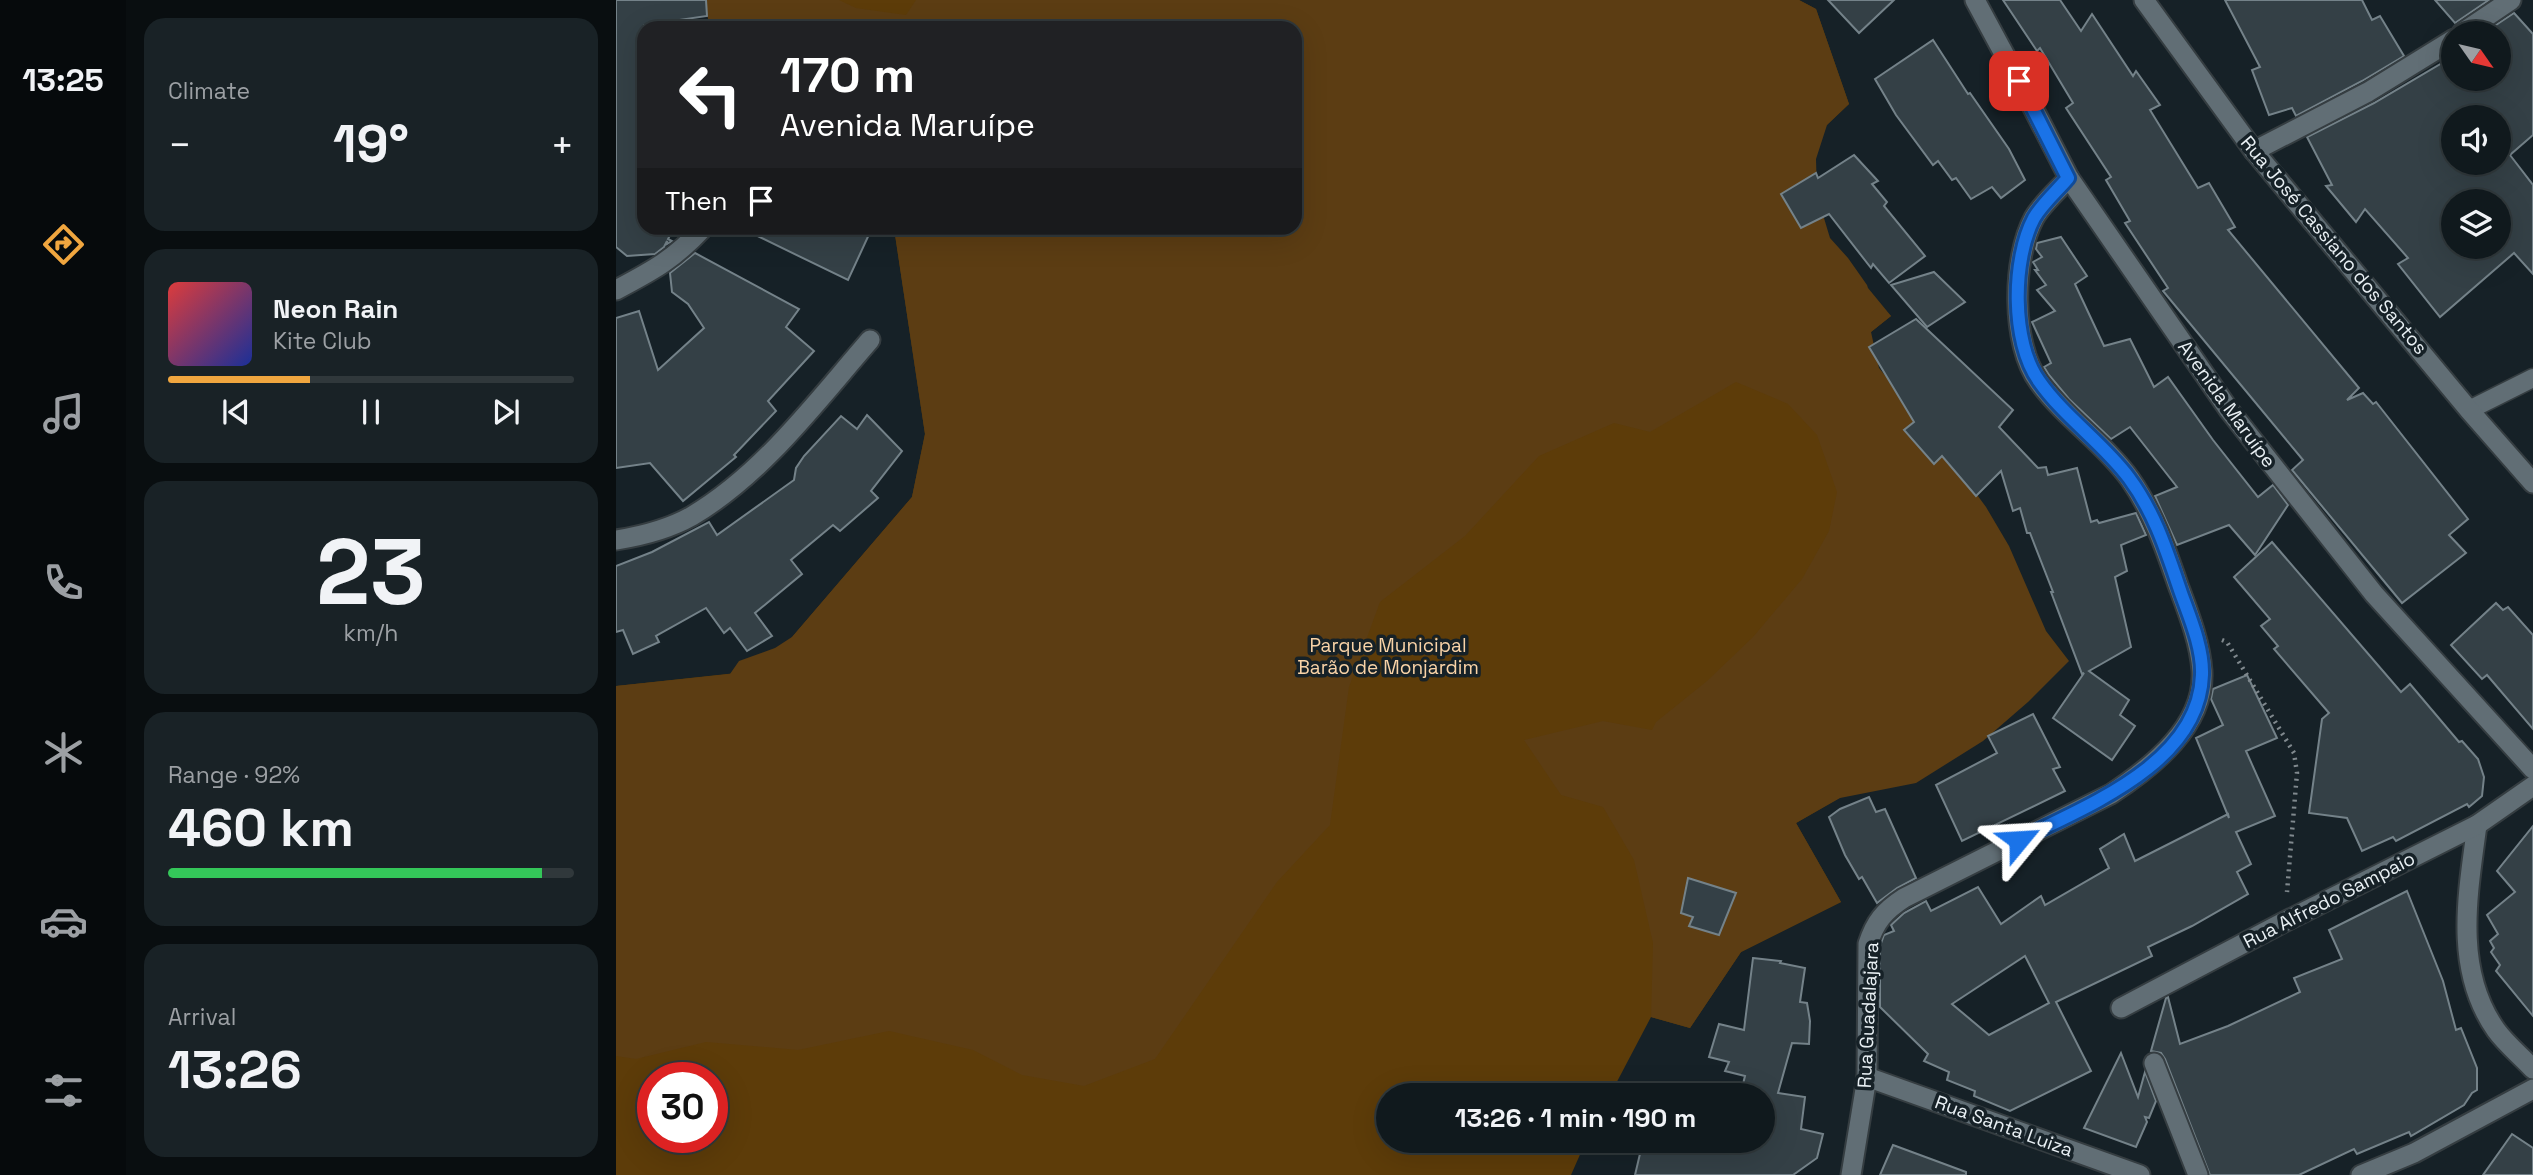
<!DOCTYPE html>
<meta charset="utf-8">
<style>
body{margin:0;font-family:"Space Grotesk",sans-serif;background:#192226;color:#f1f3f6;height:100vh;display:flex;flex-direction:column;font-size:26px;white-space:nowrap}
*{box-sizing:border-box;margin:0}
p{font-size:23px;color:#9ca0a4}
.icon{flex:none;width:38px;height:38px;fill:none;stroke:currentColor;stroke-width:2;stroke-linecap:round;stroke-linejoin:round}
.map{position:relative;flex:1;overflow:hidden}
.sheet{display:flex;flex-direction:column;gap:18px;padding:18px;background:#090e10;width:490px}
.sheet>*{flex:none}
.top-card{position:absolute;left:21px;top:21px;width:665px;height:214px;border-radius:21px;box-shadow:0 7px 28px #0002,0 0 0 2px #30383b;background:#202124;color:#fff;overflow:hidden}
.needle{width:46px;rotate:124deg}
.fabs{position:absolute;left:1825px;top:21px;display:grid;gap:14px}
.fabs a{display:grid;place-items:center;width:70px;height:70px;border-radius:50%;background:#10191d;box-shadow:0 7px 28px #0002,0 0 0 2px #30383b;font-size:35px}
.speed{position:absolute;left:21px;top:1062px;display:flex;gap:14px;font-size:35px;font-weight:700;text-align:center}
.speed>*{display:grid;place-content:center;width:91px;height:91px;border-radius:50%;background:#10191d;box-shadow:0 7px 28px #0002,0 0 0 2px #30383b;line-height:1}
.speed .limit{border:10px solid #d22;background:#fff;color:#111}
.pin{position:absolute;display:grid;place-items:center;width:60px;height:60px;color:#fff;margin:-30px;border-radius:14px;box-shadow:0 4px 10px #0006}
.me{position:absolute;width:77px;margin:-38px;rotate:63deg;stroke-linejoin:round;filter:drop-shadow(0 0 5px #0008)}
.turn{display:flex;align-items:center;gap:24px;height:147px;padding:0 28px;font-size:32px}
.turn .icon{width:91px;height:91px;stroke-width:2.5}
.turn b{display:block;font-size:49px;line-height:60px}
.then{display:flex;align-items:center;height:66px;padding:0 28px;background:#0003;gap:14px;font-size:26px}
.big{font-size:52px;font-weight:700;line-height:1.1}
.sheet .tile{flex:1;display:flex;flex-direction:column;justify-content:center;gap:10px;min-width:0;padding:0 24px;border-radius:21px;background:#192226}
.sheet .dial{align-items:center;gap:0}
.dial b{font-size:91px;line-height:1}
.song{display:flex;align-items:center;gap:21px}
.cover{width:84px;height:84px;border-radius:10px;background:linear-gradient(135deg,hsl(0 70% 55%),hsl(230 70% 35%))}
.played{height:7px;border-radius:4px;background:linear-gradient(90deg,#f0a63f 35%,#30383b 35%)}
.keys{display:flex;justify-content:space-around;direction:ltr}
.heat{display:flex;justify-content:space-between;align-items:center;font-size:38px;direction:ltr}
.charge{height:10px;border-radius:5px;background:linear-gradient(90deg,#34c759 92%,#30383b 0)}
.trip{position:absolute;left:760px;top:1083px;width:399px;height:70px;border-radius:35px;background:#10191d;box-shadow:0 7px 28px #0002,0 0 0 2px #30383b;font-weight:700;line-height:70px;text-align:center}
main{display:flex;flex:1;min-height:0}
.menu{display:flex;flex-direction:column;width:126px;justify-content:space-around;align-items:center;background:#060a0c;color:#9ca0a4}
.menu .icon{width:49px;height:49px}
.menu .selected{color:#f0a63f}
.menu b{font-size:32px;color:#f1f3f6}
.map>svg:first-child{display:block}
.green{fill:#5d3c09;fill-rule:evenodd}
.forest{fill:#5c3d13}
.building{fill:#344046;stroke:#748289;stroke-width:2;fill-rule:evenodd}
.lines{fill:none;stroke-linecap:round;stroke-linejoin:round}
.service-casing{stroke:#353d41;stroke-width:21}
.minor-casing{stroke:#353d41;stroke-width:23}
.secondary-casing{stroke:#353d41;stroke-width:23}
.path{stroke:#80898e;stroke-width:4.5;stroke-dasharray:2 5;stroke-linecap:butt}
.service{stroke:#616e75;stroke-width:18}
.minor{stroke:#616e75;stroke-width:19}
.secondary{stroke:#616e75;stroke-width:19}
.route-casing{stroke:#114b97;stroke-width:18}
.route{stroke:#1a73e8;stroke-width:12}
.labels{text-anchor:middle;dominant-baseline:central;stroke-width:7;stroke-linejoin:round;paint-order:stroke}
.street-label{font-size:19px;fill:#e8eff3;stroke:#162127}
.park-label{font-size:19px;fill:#f9d3a7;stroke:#162127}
</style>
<main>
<nav class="menu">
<b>13:25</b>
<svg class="icon selected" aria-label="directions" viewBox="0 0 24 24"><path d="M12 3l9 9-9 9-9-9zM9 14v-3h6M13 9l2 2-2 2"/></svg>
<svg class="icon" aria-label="music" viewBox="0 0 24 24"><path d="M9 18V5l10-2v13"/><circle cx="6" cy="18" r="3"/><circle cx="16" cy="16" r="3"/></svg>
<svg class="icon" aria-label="phone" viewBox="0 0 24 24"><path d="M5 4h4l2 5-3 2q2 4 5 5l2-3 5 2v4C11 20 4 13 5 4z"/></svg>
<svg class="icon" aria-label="climate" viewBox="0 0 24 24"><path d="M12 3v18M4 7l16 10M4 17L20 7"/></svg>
<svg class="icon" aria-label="car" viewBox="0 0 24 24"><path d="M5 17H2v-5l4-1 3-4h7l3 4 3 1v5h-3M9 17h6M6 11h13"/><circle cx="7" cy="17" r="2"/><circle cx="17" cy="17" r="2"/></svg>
<svg class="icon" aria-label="filters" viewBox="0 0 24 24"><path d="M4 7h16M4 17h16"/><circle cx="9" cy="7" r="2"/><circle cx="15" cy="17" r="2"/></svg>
</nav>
<section class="sheet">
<div class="tile"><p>Climate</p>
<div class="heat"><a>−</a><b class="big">19°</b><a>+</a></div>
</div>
<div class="tile">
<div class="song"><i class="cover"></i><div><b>Neon Rain</b><p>Kite Club</p></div></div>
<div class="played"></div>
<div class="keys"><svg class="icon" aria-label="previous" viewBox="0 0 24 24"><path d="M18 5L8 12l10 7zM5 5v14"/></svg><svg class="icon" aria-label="pause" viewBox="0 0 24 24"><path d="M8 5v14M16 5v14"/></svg><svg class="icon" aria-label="next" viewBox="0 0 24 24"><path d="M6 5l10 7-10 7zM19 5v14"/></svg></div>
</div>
<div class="tile dial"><b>23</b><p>km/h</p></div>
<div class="tile"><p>Range · 92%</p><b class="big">460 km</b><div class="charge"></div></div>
<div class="tile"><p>Arrival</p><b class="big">13:26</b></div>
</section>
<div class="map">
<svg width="1917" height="1175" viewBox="0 0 1917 1175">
<rect width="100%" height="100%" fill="#162127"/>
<path class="green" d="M90,0H1183L1200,9L1233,104L1138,193L1275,316L1226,355L1440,672L1180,823L1225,902L1125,952L1074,1028L1035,1017L994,1095L772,1096V1141H970L955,1175H0V686L148,670L296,497L309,434L278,228H679V28H93ZM37,1078H96V1138H37Z"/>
<polygon class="forest" points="90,0 223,0 240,8 290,15 300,0 1183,0 1200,9 1233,104 1211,125 1200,159 1201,195 1214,238 1232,258 1251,285 1252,288 1275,316 1255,332 1263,368 1305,419 1370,507 1393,546 1430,631 1453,661 1412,702 1367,741 1300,783 1224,798 1180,823 1225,902 1125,952 1074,1028 1035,1017 1037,943 1018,860 987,807 945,795 908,740 987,721 1036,730 1040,722 1091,681 1137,637 1186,579 1213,531 1221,492 1201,435 1172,404 1120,382 1034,432 998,423 923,456 849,536 764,602 733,687 714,825 661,882 539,1059 468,1086 406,1075 357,1050 273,1031 182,1050 90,1042 20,1059 0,1056 0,686 114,674 123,661 159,648 176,637 296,497 309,434 278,228 679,228 679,28 93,28"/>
<g class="building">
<polygon points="0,0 90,0 91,16 28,25 28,228 58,228 52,239 56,241 51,244 51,241 48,247 39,254 11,256 0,247"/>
<polygon points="1212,0 1278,0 1243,33"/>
<polygon points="1387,0 1444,0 1465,31 1476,14 1517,76 1520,71 1544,105 1534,110 1582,188 1593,183 1619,227 1612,230 1743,388 1731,400 1747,393 1757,404 1760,402 1852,519 1833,535 1850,553 1786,603 1676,470 1687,460 1547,291 1552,288 1509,223 1514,221 1490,180 1495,177 1450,108 1457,103 1424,48 1421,51"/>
<polygon points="1609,0 1746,0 1756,20 1764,16 1788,56 1746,81 1680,116 1676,108 1653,115 1636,70 1644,67"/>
<polygon points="1819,0 1873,0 1839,23"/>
<path d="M1898,13L1917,34V135L1894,155L1917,185V274L1898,253L1824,317L1782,264L1792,258L1749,209L1740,222L1710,186L1716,185L1691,137L1758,103L1838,56V79H1883V33H1868ZM1838,117H1883V163H1838ZM1838,201H1883V247H1838Z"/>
<polygon points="1317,40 1352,94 1354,93 1393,149 1409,180 1385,198 1376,187 1355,199 1340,178 1336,180 1322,161 1317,165 1280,115 1259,79"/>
<polygon points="1238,155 1262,181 1256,184 1271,202 1268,206 1309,256 1273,283 1257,264 1255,268 1213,214 1185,228 1165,194 1200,173 1202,178"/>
<polygon points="125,228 256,228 232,280"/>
<polygon points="1445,237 1471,276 1459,284 1488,346 1514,339 1538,387 1552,377 1597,440 1642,497 1657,485 1672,505 1639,555 1613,525 1561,545 1539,496 1561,487 1514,427 1495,439 1453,399 1433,375 1428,367 1435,363 1416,322 1439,311 1421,290 1430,285 1419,270 1422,270 1417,262 1426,257 1420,249 1421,243"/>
<polygon points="79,253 183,309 170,327 198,351 152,401 160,411 118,455 120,457 67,501 34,463 0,468 0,318 23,311 42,370 88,328 72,304 56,292 54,273"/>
<polygon points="1318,272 1349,302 1311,327 1275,285"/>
<polygon points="1300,319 1397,410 1383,427 1422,468 1430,467 1432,475 1461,468 1475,522 1481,520 1483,523 1520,513 1530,535 1505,545 1511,571 1499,577 1515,647 1473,671 1513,700 1504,715 1519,726 1496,760 1437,718 1468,673 1466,674 1435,592 1437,592 1414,533 1411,533 1404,508 1397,511 1385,471 1360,496 1326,456 1318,464 1288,430 1298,422 1253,347"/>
<polygon points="251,415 286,451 255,491 262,498 224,531 217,525 175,560 186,574 139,613 156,636 131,651 114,628 108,633 90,608 40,636 43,642 17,654 7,630 0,632 0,566 36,552 93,522 101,535 178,480 180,468 188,456 225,416 241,429"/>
<polygon points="1656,542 1785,692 1794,684 1843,742 1846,741 1862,759 1868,777 1866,796 1853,807 1851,804 1780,841 1777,837 1746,851 1731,818 1693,813 1706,719 1713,713 1658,649 1662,646 1645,626 1654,619 1618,577"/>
<polygon points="1880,603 1887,610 1892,607 1917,635 1917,729 1871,675 1866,679 1835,645"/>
<path d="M1631,675L1661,738L1630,751L1659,816L1620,832L1635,864L1621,872L1632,894L1576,926L1532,947L1536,956L1440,1002L1475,1071L1394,1111L1358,1096L1359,1091L1331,1080L1333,1072L1308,1061L1312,1054L1264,1007V946L1268,935L1278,931L1275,925L1288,913L1310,901L1315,911L1362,887L1385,924L1425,896L1429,905L1493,868L1484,849L1508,834L1519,861L1612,814L1613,818L1580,738L1607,725L1595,699L1597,689ZM1409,956L1433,1003L1373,1035L1336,1004Z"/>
<polygon points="1417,714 1444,767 1437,769 1449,791 1346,841 1320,785 1381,753 1372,736"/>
<polygon points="1253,797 1260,812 1269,809 1300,878 1281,888 1261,903 1246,877 1243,879 1229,855 1213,817 1224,809"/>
<polygon points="1917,826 1917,1016 1880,971 1884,965 1875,952 1878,948 1874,941 1882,934 1871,915 1899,892 1881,871"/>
<polygon points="1072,878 1120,893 1103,935 1073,926 1077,917 1065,913"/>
<polygon points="1791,891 1827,981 1840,1030 1845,1028 1861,1068 1861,1090 1856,1093 1848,1105 1795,1136 1793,1132 1741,1154 1738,1149 1683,1175 1594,1175 1549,1059 1545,1053 1535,1051 1550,998 1552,997 1564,1044 1612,1026 1684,992 1678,978 1726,959 1713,930"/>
<polygon points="1137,958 1165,961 1164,963 1189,968 1184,1002 1191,1003 1194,1021 1193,1044 1176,1043 1162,1093 1189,1097 1185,1129 1207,1134 1201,1158 1177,1175 1019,1175 1027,1141 1146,1141 1146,1096 1124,1096 1129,1076 1109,1071 1113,1062 1093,1057 1103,1024 1128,1030"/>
<polygon points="1505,1053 1522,1097 1529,1072 1540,1101 1533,1118 1529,1117 1531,1122 1520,1147 1468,1128"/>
<polygon points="1896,1134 1917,1148 1917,1175 1867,1175"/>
<polygon points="1277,1145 1350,1172 1350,1175 1264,1175"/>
</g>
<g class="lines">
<defs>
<polyline id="service" points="1853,410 1917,378"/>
<g id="minor">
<polyline points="1359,0 1414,102 1453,178 1613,410 1758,594 1917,769"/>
<polyline points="1846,33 1895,0"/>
<polyline points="1638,151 1752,92 1838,39"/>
<path d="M0,290C38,270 58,259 87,228"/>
<path d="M0,540C26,536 53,529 76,516C147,474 200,402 254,340"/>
<path d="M1861,825C1852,893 1837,969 1880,1030C1890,1044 1905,1056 1917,1069"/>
<polyline points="1505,1008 1668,922 1861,825 1917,786"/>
<polyline points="1538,1063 1582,1175"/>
<polyline points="1251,1077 1524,1175"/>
<path d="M1235,1175L1251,1077L1252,944C1259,922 1268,911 1288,898L1495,794C1536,767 1589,726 1586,671C1584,642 1572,612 1562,585C1549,547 1537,512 1514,479C1489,444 1449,418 1423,382C1395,344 1396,259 1418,218C1426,204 1441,191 1453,178"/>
<polyline points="1745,1175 1798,1153 1917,1089"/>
</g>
<polyline id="secondary" points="1528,0 1638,151 1853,410 1917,483"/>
</defs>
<use href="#service" class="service-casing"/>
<use href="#minor" class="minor-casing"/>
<use href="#secondary" class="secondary-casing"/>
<polyline class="path" points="1606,640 1611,642 1678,753 1681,773 1671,892"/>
<use href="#service" class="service"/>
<use href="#minor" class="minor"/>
<use href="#secondary" class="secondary"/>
</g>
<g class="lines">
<defs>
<path id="route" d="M1403,840C1470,806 1583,764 1586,675C1587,648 1574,618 1565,593C1551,552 1539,513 1513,478C1487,443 1448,417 1423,381C1395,342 1396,259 1418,218C1426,204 1441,191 1452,178L1403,81"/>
</defs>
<use href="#route" class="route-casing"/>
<use href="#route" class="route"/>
</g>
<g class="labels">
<g class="street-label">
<text transform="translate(1718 245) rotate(50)">Rua José Cassiano dos Santos</text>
<text transform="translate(1611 404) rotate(54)">Avenida Maruípe</text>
<text transform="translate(1713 900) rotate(-27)">Rua Alfredo Sampaio</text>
<text transform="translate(1252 1015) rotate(-87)">Rua Guadalajara</text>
<text transform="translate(1388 1126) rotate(20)">Rua Santa Luiza</text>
</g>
<g class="park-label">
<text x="772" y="645">Parque Municipal<tspan x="772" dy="22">Barão de Monjardim</tspan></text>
</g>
</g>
</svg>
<div class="fabs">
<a><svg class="needle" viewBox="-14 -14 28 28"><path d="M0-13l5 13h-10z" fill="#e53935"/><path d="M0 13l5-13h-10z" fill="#9ca0a4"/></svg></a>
<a><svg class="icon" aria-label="sound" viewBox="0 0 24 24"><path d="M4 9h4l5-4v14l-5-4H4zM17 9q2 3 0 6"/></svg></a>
<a><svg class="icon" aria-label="layers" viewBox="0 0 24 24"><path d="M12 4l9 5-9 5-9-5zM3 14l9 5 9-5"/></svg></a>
</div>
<div class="speed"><div class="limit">30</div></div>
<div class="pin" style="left:1403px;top:81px;background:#d93025"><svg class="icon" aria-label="arrive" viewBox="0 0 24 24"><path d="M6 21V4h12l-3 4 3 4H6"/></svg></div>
<svg class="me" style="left:1403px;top:840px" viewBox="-20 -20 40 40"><path d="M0-17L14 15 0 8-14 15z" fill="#1a73e8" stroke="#fff" stroke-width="4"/></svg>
<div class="trip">13:26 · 1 min · 190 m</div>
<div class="top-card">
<div class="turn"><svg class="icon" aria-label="left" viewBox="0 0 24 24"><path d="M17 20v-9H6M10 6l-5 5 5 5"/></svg><div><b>170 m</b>Avenida Maruípe</div></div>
<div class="then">Then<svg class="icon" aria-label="arrive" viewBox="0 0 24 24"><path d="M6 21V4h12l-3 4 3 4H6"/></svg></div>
</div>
</div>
</main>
